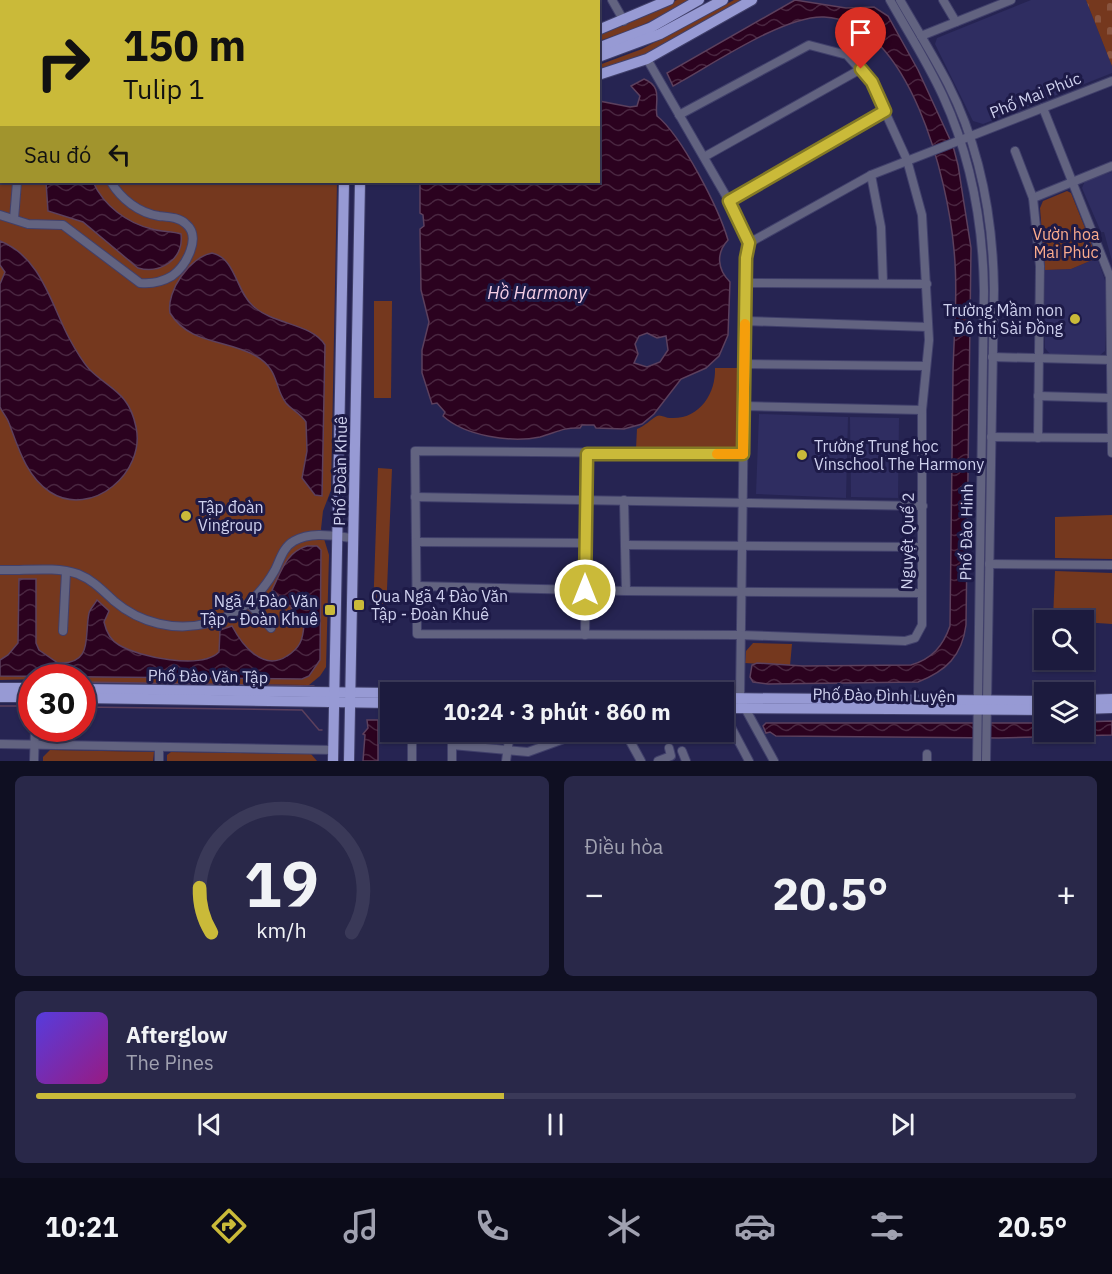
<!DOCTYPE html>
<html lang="vi">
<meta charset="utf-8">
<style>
body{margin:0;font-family:"IBM Plex Sans",sans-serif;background:#292849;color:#f1f3f6;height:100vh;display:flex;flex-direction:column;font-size:22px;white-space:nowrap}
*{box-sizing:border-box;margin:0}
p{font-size:20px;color:#a0a1b0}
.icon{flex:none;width:33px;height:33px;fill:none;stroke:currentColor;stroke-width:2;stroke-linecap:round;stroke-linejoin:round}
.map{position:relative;height:761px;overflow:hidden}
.details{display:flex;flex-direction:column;gap:15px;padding:15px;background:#0f0f22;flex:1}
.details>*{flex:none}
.banner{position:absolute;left:0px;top:0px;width:600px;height:183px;box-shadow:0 2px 4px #0004,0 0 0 2px #3a3958;background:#caba39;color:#111;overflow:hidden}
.tools{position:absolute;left:1034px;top:610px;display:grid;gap:12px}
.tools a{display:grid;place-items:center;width:60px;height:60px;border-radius:0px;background:#1c1b3e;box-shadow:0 2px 4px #0004,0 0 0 2px #3a3958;font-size:30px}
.speed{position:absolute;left:18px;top:664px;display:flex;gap:12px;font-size:30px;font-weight:700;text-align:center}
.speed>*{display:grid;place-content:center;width:78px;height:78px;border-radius:50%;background:#1c1b3e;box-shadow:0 2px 4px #0004,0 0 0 2px #3a3958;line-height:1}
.speed .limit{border:9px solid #d22;background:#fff;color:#111}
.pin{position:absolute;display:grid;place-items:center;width:51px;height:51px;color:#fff;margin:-62px -26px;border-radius:50% 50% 50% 0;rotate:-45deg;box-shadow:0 0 6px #0007}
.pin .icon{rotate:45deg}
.me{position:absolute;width:66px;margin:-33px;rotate:0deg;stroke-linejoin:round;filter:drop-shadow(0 0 4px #0008)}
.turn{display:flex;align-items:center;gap:21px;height:126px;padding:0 24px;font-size:27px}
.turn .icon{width:78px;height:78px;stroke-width:2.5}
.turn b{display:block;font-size:42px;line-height:51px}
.then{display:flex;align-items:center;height:57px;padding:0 24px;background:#0003;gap:12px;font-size:22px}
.big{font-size:45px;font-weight:700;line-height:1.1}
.details .widget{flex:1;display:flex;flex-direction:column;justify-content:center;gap:9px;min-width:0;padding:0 21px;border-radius:9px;background:#292849}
.details .dial{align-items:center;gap:0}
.dial svg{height:156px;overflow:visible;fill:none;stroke:#3a3958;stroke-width:7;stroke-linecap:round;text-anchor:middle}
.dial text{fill:#f1f3f6;stroke:none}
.song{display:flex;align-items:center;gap:18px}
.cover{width:72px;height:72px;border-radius:9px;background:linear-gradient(135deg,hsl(250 70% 55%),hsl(310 70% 35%))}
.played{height:6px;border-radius:3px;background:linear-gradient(90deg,#caba39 45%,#3a3958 45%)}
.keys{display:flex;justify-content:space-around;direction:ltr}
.heat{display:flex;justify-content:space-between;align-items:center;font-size:33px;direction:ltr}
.details .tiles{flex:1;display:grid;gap:15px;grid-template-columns:1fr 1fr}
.widget:last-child{grid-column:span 2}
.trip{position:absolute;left:380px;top:682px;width:354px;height:60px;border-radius:0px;background:#1c1b3e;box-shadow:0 2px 4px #0004,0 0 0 2px #3a3958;font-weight:700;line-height:60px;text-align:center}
.dock{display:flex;height:96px;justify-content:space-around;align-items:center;background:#0b0b19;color:#a0a1b0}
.dock .icon{width:42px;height:42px}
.dock .current{color:#caba39}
.dock b{font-size:27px;color:#f1f3f6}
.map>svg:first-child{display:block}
.built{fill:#2f2d61}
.green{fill:#75381e}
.cemetery{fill:url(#cemetery-stones)}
.water{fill:url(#water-waves);stroke:#5c405d;stroke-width:1.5;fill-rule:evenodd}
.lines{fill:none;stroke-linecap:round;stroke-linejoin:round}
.stream{stroke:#5c405d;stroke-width:1.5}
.minor-casing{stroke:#41406b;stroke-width:10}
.major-casing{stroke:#41406b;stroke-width:12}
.minor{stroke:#626380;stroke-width:8}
.major{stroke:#979ad4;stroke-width:10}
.route-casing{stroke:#837925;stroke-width:15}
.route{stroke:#caba39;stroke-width:10}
.slow{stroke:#f59e0b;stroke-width:10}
.poi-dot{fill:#caba39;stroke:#1d1a47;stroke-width:2}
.labels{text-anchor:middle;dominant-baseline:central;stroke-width:6;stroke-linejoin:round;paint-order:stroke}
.street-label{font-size:16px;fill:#cfd1ee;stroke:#1d1a47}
.park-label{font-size:16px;fill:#fbab8d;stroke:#1d1a47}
.poi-label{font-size:16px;fill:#cfd1ee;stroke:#1d1a47;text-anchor:start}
.water-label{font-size:18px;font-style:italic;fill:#f5cee5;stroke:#1d1a47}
</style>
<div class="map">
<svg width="1112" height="761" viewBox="0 0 1112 761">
<defs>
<pattern id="cemetery-stones" width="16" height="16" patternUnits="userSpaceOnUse" patternTransform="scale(1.5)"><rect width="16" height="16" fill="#75381e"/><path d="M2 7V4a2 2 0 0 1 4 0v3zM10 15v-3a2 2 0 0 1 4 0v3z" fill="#88543f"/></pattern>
<pattern id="water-waves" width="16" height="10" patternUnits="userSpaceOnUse" patternTransform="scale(1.5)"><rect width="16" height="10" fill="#2b021f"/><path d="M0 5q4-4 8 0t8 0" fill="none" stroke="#492640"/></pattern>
</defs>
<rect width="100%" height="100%" fill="#262452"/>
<g class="built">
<polygon points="1031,0 1086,0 1112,66 1112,73 983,124 973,121 935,44 937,38"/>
<polygon points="1112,172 1112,261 1104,232 1101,232 1082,188 1085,181"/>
<polygon points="1097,258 1106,283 1105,351 1100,355 1050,354 1045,348 1045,270 1071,269"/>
<polygon points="759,414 848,417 846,498 756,494"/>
<polygon points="850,417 899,418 898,498 851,497"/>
</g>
<g class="green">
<polygon points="677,0 694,0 634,29 599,41 599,34"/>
<polygon points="734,0 747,0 645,56 599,72 599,65 642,49"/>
<polygon points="0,103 2,182 337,182 331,490 323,511 321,529 329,555 326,667 320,676 309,685 83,682 82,678 0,680"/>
<polygon points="1067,191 1071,193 1097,258 1071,269 1045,270 1040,208 1043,201"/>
<polygon points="374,301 392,301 391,398 374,398"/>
<path d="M715,368H739L740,440L737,448L636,449L637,429C645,426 650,420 657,416C660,414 666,418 670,418C699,420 716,394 715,368Z"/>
<polygon points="378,468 392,469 386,613 373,613"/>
<polygon points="1112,515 1112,559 1055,558 1055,517"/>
<polygon points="1055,571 1112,573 1112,624 1053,620"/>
<polygon points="753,643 792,644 790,666 745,663 746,651"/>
<polygon points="50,750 154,752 153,761 43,761 43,757"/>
<polygon points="171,752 311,754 317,761 167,761 167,755"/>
</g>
<polygon class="cemetery" points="1086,0 1112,0 1112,66"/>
<g class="water">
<path d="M795,0L846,8L874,7L888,16L918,70L953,146L958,165L971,248L966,625C962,656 946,671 918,682L768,684L753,682L750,677L752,665L757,663L803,666L911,665C932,659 943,646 950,626C951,542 952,457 953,372C954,332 958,290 954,250C948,180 910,21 824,17C784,15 710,66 673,86L667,73Z"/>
<path d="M644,79C664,87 654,103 657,116C682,136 719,209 728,240C716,253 717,269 730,282L728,335L719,356L706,368L681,379L654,414L642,424L624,429L596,428L594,425H582L580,428C564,427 555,433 540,437C511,443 465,436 443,416L445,412L437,403L432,404L422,373V350L429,322L421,290L420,229L424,226L423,215L420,213V182H598L599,101L630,107L637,106L640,96L631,86ZM647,333L657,338L666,336L668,350L660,362L647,367L634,363L638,354L635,344L639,336Z"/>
<path d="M46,182H93C104,206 127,223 152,229C162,232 172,231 181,234C184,260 160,274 138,268L83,222L48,211Z"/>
<path d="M0,241C41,257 51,304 69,338C75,349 81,360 89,369C110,390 129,392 136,427C146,472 92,519 50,492C26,476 18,447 9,423C7,417 2,412 0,407C0,398 0,384 0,375C0,345 0,314 0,284L5,272L0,265Z"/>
<path d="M212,253C236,258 236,292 253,306C274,325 311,323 325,345L322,496L315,495L302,478L307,451L306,422C301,414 292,410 286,403C274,388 280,370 256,356C226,339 190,345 170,313C166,291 190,257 212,253Z"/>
<path d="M307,546H317L321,550L320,660L309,676L302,679L0,676V660L8,655L18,643L19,579H36V643L39,650L58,663C94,665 84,635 89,613C90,609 95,604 97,600L109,611L104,622C106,631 110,640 119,645C139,657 201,670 219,652L220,630L232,626C242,645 263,672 287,656C300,648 303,640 304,624L290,606L272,590C281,572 286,552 307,546Z"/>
<polygon points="367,720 378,720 378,761 363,761 365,735 363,734 368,728"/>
<polygon points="1112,721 1112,735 999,738 776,736 770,732 766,733 763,726 766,723 1044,723 1044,732 1083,732 1083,722"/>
</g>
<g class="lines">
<g class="stream">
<polyline points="82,682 314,686"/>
<polyline points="0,706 17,706"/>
<polyline points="82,707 302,710 319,730 322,730"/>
</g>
<defs>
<g id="minor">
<polyline points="612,0 624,21"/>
<path d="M890,0C908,32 928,63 943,96C971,157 983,224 984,291L977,761"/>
<path d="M900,0C916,28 933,55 948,84C980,147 993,219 994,289L986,761"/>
<polyline points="943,0 956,22"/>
<polyline points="104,2 104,0"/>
<polyline points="921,36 1011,0"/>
<polyline points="647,59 729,201 749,243 746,258 740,699 774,761"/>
<polyline points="1043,108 1110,277 1112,453"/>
<polyline points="679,115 809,45 847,55 872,83 907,160 922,215 929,340 922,410 922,625 915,638 905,641 740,635 417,634 415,451 743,454"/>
<polyline points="1015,151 1033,198 1112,166"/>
<polyline points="704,157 861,69"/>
<polyline points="871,175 881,227 883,282"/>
<polyline points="1033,198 1040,266 1038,438"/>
<polyline points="729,201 885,110"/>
<path d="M0,215L28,224L63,225L140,283C151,284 162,282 172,276C186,266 202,237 186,224C179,217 168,217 159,216C139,213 121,199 111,182"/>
<polyline points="14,219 17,182"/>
<polyline points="749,243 871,175 1112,81"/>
<polyline points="746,283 927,284"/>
<polyline points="745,321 928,327"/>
<polyline points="992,357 1112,360"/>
<polyline points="744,364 925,366"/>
<polyline points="1038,396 1110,398"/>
<polyline points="744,406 922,410"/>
<polyline points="991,437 1112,438"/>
<polyline points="415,497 923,506"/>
<polyline points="624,500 626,591"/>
<polyline points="416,542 586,543"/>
<polyline points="626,545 920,547"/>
<polyline points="989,564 1112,565"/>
<path d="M0,570C24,571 55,566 78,574C93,580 103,591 114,601C140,623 175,632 209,623C238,615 260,597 275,570C280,560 283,547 294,541C312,531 334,536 353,538"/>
<polyline points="418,586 626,591 921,593"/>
<polyline points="250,604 271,628"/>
<polyline points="63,631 66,572"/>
<polyline points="585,635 587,454"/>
<polyline points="725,708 730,725 749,761"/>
<polyline points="412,732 412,761"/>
<polyline points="625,732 641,761"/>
<polyline points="0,744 333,750"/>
<polyline points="452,745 528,752 583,732"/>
<polyline points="682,751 686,761"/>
<polyline points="34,761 35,729"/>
<polyline points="159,761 159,747"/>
<polyline points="452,761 452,732"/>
<polyline points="506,761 510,732"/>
<polyline points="658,761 671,756 669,748"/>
<polyline points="927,761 927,754"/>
</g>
<g id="major">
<polyline points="346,2 346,0"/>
<polyline points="361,2 361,0"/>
<polyline points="598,30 669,0"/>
<polyline points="0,43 2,43"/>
<polyline points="598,48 650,28 699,0"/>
<polyline points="598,57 660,34 723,0"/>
<polyline points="0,61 2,61"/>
<polyline points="0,70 2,70"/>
<polyline points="598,75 647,59 752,0"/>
<polyline points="0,88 2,88"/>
<polyline points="0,688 32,688"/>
<polyline points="82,689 390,693"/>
<polyline points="0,697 32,697"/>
<polyline points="82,698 390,703"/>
<polyline points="723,698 1044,701"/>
<polyline points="1083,700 1112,699"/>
<polyline points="723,708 1044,710"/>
<polyline points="1083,709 1112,708"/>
<polyline points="333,761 344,182"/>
<polyline points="349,761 360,182"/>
</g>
</defs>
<use href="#minor" class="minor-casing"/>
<use href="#major" class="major-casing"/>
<use href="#minor" class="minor"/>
<use href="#major" class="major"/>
</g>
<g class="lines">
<defs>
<polyline id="route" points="585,590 587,454 743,454 746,258 749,243 729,201 885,111 872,82 861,69"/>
</defs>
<use href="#route" class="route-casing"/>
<use href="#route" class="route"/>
<polyline class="slow" points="717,454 743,454 745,324"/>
</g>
<g class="poi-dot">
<circle cx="1075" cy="319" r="6"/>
<circle cx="802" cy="455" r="6"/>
<circle cx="186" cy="516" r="6"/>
<rect x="353" y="599" width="12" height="12" rx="3"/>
<rect x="324" y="604" width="12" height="12" rx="3"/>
</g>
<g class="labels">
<g class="street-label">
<text transform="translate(1035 95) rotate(-22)">Phố Mai Phúc</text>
<text transform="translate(340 471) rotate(-89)">Phố Đoàn Khuê</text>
<text transform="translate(966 532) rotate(-89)">Phố Đào Hinh</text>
<text transform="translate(907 541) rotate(-89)">Nguyệt Quế 2</text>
<text transform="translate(208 676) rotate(1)">Phố Đào Văn Tập</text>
<text transform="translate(884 695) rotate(1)">Phố Đào Đình Luyện</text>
</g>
<g class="park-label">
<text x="1066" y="234">Vườn hoa<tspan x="1066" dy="18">Mai Phúc</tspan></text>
</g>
<g class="poi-label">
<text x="1063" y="310" text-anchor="end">Trường Mầm non<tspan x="1063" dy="18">Đô thị Sài Đồng</tspan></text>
<text x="814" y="446">Trường Trung học<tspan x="814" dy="18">Vinschool The Harmony</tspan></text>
<text x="198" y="507">Tập đoàn<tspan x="198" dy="18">Vingroup</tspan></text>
<text x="371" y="596">Qua Ngã 4 Đào Văn<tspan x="371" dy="18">Tập - Đoàn Khuê</tspan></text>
<text x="318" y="601" text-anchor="end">Ngã 4 Đào Văn<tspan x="318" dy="18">Tập - Đoàn Khuê</tspan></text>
</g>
<g class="water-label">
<text x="537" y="292">Hồ Harmony</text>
</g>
</g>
</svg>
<div class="tools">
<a><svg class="icon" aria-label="search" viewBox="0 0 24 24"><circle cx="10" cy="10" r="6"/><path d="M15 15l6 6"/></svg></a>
<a><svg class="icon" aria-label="layers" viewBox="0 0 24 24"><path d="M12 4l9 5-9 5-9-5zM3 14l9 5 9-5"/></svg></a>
</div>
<div class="speed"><div class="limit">30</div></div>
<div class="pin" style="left:861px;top:69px;background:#d93025"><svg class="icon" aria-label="arrive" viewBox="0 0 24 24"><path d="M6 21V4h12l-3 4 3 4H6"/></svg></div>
<svg class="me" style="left:585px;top:590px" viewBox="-20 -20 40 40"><circle r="17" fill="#caba39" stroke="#fff" stroke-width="3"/><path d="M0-11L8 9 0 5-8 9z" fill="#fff"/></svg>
<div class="trip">10:24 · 3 phút · 860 m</div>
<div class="banner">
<div class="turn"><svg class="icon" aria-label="right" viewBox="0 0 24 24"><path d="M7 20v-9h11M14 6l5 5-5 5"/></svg><div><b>150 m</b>Tulip 1</div></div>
<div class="then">Sau đó<svg class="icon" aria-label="left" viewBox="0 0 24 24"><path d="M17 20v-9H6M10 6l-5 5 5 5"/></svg></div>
</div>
</div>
<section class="details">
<div class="tiles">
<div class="widget dial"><svg viewBox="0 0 100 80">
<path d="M14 69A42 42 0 1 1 86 69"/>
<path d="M14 69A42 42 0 0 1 8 46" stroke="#caba39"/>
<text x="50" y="56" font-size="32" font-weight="700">19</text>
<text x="50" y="72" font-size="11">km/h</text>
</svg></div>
<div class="widget"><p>Điều hòa</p>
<div class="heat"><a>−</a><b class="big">20.5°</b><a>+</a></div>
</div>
<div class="widget">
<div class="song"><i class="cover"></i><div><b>Afterglow</b><p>The Pines</p></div></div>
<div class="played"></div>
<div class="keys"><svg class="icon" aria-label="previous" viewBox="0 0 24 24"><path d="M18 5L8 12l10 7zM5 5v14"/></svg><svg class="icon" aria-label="pause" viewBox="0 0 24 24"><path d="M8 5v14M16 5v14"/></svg><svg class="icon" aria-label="next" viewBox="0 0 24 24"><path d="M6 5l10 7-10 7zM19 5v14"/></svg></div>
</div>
</div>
</section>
<nav class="dock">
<b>10:21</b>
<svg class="icon current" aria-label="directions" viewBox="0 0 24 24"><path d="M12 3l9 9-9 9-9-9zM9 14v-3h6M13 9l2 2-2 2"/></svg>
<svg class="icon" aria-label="music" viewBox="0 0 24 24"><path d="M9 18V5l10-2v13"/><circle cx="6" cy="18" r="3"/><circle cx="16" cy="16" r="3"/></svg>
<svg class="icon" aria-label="phone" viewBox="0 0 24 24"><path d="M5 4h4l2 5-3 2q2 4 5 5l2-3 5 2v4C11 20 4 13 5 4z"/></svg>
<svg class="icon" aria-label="climate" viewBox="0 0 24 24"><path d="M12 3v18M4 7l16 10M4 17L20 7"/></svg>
<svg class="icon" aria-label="car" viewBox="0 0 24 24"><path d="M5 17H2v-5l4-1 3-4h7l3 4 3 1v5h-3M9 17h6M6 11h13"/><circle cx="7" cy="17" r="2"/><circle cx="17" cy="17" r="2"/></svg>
<svg class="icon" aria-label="filters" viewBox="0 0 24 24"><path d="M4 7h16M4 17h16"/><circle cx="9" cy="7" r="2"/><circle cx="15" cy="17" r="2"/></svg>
<b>20.5°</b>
</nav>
